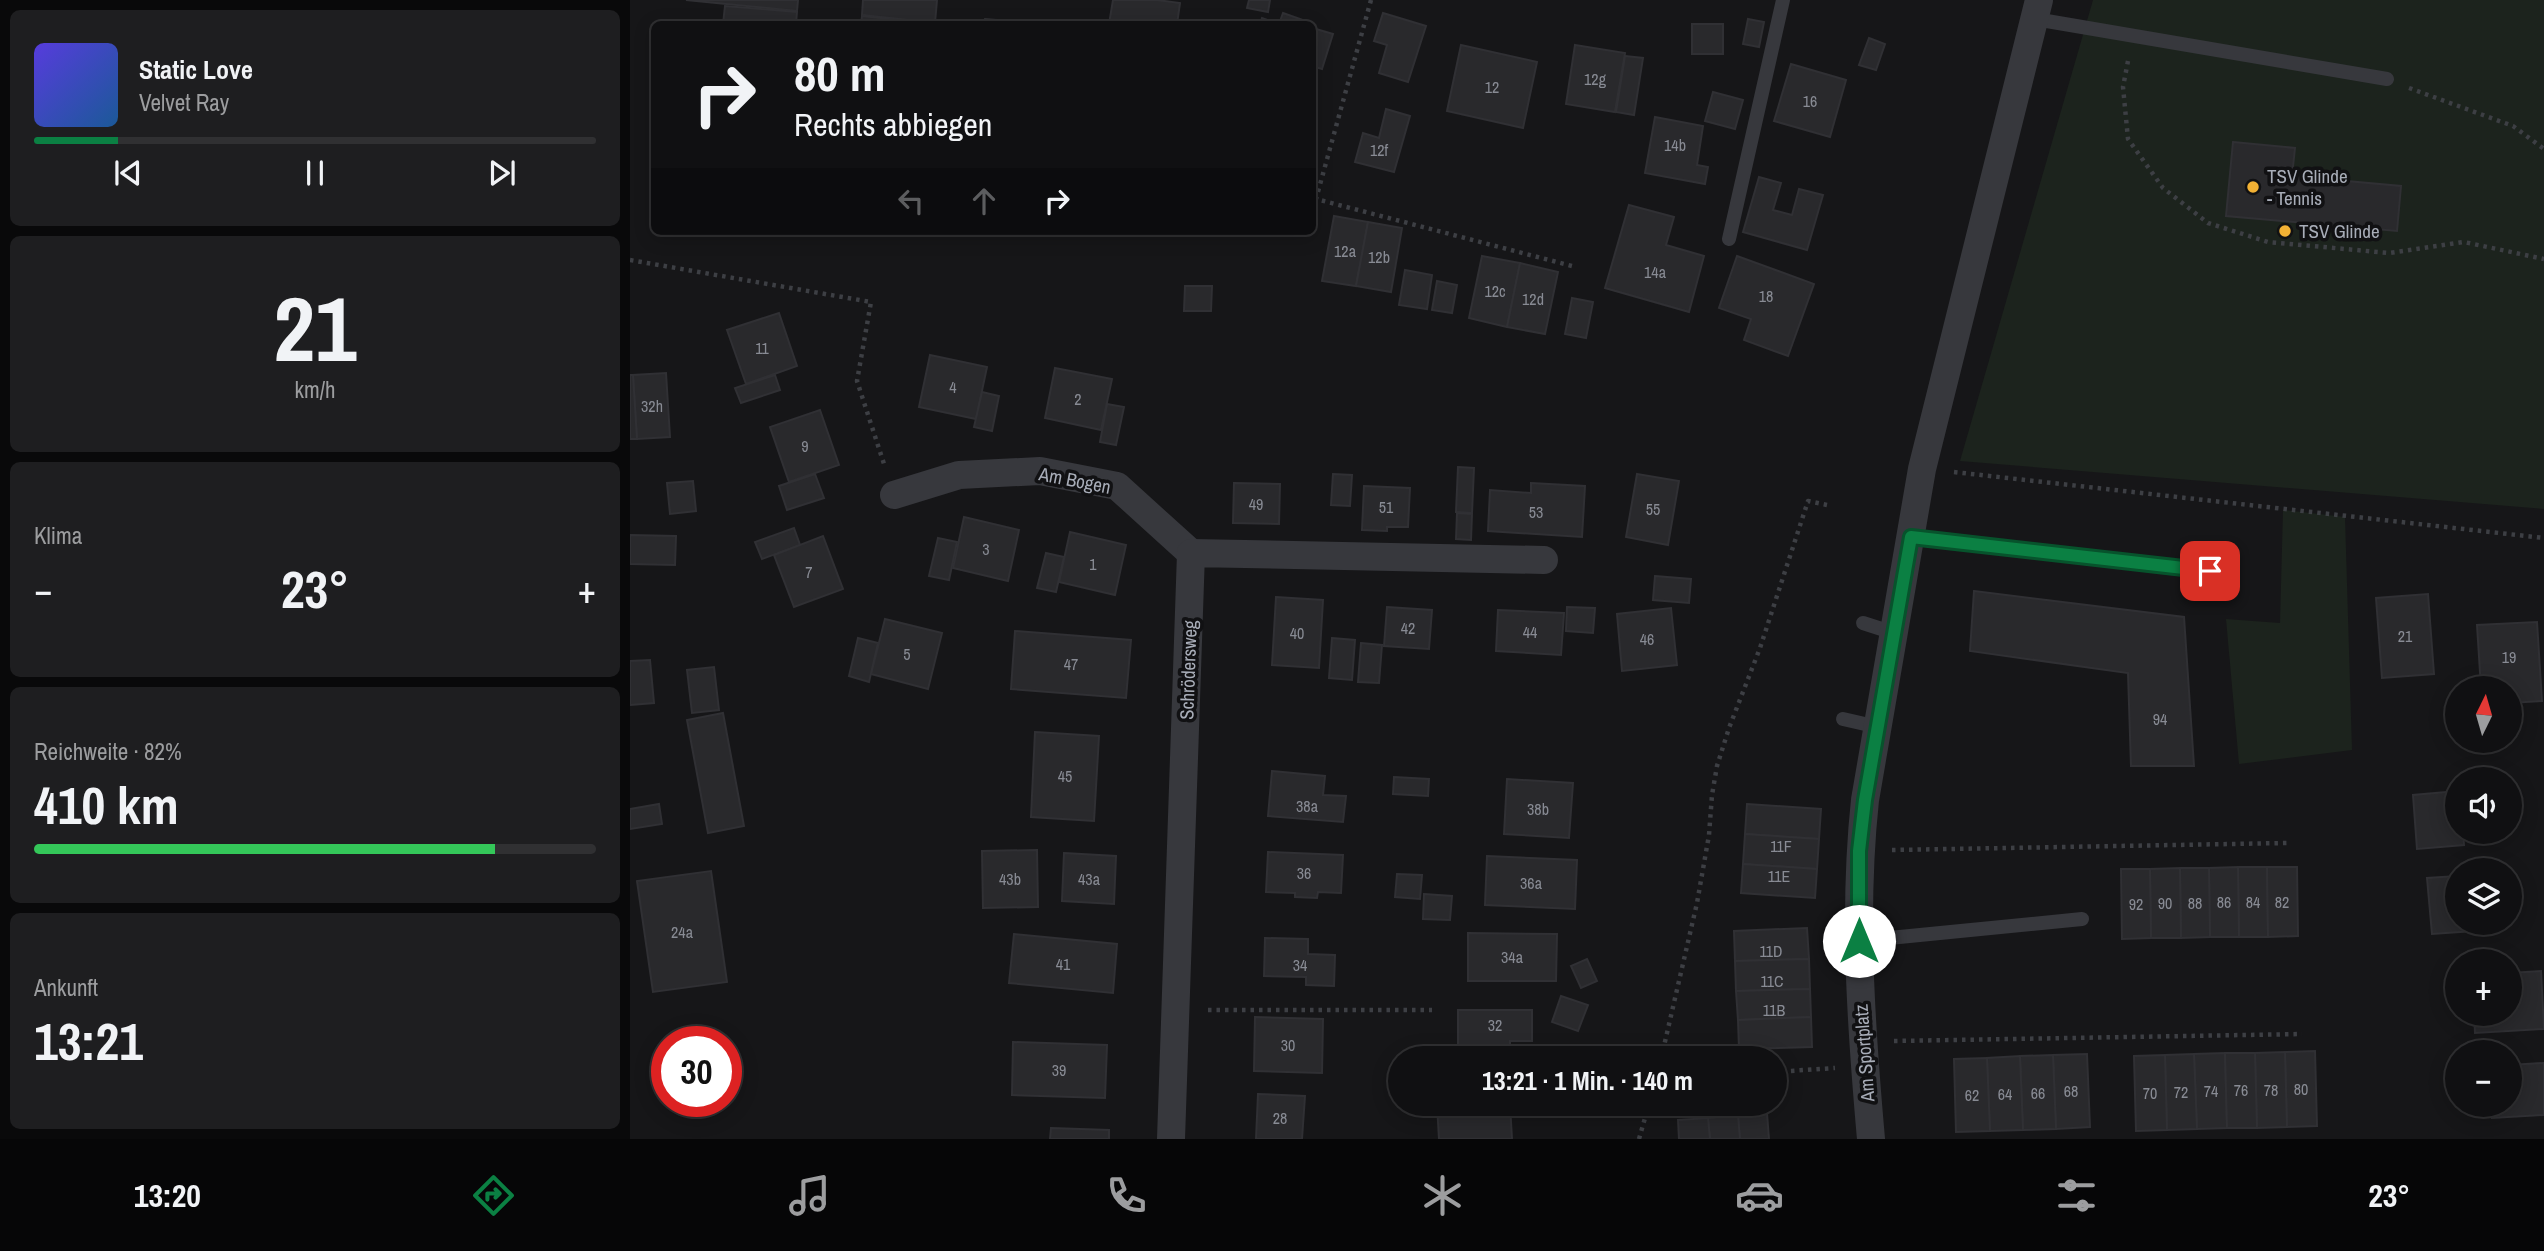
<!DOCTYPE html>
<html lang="de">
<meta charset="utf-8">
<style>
body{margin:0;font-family:"Archivo Narrow",sans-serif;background:#1e1e20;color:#f1f3f6;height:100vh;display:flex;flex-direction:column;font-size:26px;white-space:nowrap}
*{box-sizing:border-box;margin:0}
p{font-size:23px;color:#9c9d9f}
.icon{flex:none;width:38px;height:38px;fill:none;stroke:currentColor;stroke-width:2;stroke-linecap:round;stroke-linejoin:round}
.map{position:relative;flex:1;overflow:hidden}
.drawer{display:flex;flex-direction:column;gap:10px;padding:10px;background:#09090a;width:630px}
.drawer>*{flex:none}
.guide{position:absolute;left:21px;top:21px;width:665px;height:214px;border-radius:10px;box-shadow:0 4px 18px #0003,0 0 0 2px #303032;background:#101012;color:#f1f3f6;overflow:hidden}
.needle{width:46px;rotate:5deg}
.buttons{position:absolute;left:1815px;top:676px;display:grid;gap:14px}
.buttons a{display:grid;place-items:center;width:77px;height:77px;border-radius:50%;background:#101012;box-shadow:0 4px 18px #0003,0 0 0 2px #303032;font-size:35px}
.speed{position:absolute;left:21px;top:1026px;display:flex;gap:14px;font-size:35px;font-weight:700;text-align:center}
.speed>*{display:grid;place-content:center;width:91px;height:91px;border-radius:50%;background:#101012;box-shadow:0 4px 18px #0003,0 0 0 2px #303032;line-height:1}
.speed .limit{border:10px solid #d22;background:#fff;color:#111}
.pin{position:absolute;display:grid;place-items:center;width:60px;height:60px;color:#fff;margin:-30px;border-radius:14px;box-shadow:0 4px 10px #0006}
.me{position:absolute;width:77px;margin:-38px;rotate:0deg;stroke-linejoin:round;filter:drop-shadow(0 0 5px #0008)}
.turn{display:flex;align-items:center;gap:24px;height:147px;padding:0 28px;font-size:32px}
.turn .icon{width:91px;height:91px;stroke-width:2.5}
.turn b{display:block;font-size:49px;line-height:60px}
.lanes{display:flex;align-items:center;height:66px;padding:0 28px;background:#0003;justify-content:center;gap:35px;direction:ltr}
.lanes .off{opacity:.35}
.big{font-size:52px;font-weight:700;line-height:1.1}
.drawer .tile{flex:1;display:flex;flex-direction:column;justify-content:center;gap:10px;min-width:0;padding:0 24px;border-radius:10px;background:#1e1e20}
.drawer .dial{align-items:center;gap:0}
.dial b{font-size:91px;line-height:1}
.song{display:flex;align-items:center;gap:21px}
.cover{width:84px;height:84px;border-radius:10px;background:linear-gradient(135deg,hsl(250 70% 55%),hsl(210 70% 35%))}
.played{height:7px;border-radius:4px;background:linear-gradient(90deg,#0b8043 15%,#303032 15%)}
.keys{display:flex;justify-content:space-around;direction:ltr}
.heat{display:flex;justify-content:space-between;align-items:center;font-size:38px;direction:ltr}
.charge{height:10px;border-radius:5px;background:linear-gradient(90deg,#34c759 82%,#303032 0)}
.trip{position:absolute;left:758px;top:1046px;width:399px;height:70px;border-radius:35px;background:#101012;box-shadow:0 4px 18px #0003,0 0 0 2px #303032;font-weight:700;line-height:70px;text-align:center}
.dock{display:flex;height:112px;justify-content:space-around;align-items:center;background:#060607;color:#9c9d9f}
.dock .icon{width:49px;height:49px}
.dock .on{color:#0b8043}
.dock b{font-size:32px;color:#f1f3f6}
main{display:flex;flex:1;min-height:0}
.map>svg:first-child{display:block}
.green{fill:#1c231d}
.building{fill:#29292c;stroke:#303034;stroke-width:2}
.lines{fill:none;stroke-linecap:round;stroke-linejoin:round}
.path{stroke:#3d3f44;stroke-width:4.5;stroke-dasharray:3.5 5;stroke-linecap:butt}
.lane{stroke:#37383d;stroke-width:14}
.street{stroke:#37383d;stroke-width:28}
.route-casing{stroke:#07532c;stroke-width:18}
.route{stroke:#0b8043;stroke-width:12}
.poi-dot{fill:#f2b134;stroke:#111113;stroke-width:2.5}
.labels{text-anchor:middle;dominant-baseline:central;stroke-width:7;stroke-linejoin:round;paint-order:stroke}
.number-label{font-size:16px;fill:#888b94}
.poi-label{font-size:19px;fill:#a8adb8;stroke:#111113;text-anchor:start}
.street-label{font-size:19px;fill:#a8adb8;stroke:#111113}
</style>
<main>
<section class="drawer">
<div class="tile">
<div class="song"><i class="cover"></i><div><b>Static Love</b><p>Velvet Ray</p></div></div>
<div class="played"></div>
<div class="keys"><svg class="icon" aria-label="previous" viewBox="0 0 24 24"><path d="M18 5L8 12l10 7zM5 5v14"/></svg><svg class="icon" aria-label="pause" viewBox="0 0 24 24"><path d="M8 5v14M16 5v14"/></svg><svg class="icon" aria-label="next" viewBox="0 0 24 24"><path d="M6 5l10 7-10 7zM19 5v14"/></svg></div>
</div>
<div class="tile dial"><b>21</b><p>km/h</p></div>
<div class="tile"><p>Klima</p>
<div class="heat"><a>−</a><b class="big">23°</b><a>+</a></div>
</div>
<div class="tile"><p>Reichweite · 82%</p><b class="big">410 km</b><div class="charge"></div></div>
<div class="tile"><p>Ankunft</p><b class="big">13:21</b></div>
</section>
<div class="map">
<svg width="1914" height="1139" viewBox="0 0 1914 1139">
<rect width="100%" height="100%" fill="#161618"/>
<g class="green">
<polygon points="1463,0 1914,0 1914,509 1330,461"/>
<polygon points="1653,510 1715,517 1722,750 1609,764 1596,619 1650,623"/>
</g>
<g class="building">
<polygon points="56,0 168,0 167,11"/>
<polygon points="233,0 307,0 305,23 232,15"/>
<polygon points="483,0 527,0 550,3 547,24 479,24"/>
<polygon points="619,0 640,0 638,12 617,8"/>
<polygon points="95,6 167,12 166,24 93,24"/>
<polygon points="653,13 676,21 675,24 630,24 632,18 649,24"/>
<polygon points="753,13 796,26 778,82 749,73 757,45 744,41"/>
<polygon points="232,16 305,24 231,24"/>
<polygon points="355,19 378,21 377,24 354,24"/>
<polygon points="1118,19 1134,22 1129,47 1113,44"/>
<rect x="1062" y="24" width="31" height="30"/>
<polygon points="686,29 703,34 692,69 682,66 682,41"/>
<polygon points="1239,38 1255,44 1246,70 1229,65"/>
<polygon points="831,45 907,62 893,128 817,111"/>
<polygon points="945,45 995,53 985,112 936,104"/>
<polygon points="995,56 1013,58 1004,115 986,112"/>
<polygon points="1161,64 1216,80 1200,137 1144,121"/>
<polygon points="1083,92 1113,100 1105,129 1075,121"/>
<polygon points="756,109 780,116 764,172 725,162 733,133 749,138"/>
<polygon points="1025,117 1073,126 1067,165 1078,167 1075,184 1015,173"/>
<polygon points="1603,142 1665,148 1662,176 1771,186 1767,231 1596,216"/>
<polygon points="1129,177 1151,183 1143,210 1162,215 1169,189 1193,195 1177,250 1113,232"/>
<polygon points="999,205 1044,217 1036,245 1074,256 1059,312 975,288"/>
<polygon points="704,216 738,222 726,286 692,281"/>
<polygon points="738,222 772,228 761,292 726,286"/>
<polygon points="852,256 890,263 877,327 839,318"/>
<polygon points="1107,256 1184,284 1158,356 1114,340 1121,319 1089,308"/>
<polygon points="890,263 928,272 915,334 877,327"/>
<polygon points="775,270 802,275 797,309 769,305"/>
<polygon points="807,281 827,285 822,313 802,310"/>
<polygon points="555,286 582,286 581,311 554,311"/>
<polygon points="942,298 963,302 956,338 935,334"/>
<polygon points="149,313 167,366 116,384 97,330"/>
<polygon points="300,355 357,367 346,419 289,407"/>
<polygon points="425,368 482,379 471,430 415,418"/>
<polygon points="36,373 40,437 7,439 3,375"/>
<polygon points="0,375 3,375 7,439 0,439"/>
<polygon points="145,375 150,390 111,403 105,388"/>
<polygon points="352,392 369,396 362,431 344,427"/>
<polygon points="477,404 494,407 486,445 470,442"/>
<polygon points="190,410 209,465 159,482 140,427"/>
<polygon points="828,467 844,468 842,513 826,512"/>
<polygon points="185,474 194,498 157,510 149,486"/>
<polygon points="703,474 722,475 720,506 701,505"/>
<polygon points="1007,474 1049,481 1038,545 996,537"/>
<polygon points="63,481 66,511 40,514 37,483"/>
<polygon points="604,483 650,484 649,524 603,523"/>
<polygon points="901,483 955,486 952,537 858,531 860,490 901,493"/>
<polygon points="734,486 780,488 778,527 757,527 757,531 732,530"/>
<polygon points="827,513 842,514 841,540 826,539"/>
<polygon points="334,517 389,530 378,581 323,568"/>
<polygon points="164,528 170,545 132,559 125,542"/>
<polygon points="440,532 496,545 485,595 429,582"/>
<polygon points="0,535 46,536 45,565 0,564"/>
<polygon points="193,536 213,589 164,607 144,555"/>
<polygon points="308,538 327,542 319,580 299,576"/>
<polygon points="416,553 434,557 426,592 407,588"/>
<polygon points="1025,576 1061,579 1059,603 1023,600"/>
<polygon points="1344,591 1554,617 1564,766 1501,766 1498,673 1340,651"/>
<polygon points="1798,594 1804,674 1752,678 1746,598"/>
<polygon points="646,597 693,600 689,668 642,665"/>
<polygon points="757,607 802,610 799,649 754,646"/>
<polygon points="937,607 965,608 963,633 936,631"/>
<polygon points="1041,608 1047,665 992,671 987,614"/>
<polygon points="868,610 934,613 931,655 866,651"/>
<polygon points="255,619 312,633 298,689 241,674"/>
<polygon points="1907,622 1912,701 1880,703 1880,688 1851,688 1847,625"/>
<polygon points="385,631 501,640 496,698 381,689"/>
<polygon points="228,638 248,643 239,682 219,676"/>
<polygon points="702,638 725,640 722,680 699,678"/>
<polygon points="731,643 752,645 749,683 728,682"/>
<polygon points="20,660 24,703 0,705 0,661"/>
<polygon points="84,667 89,710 62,713 57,670"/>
<polygon points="93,713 114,826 78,833 57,720"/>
<polygon points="405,732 469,736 464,821 401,817"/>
<polygon points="642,771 695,776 693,795 716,796 713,822 638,816"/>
<polygon points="764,777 799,779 798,796 763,794"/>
<polygon points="877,779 943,783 939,838 874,834"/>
<polygon points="1827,791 1827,831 1833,831 1834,845 1787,849 1783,795"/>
<polygon points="29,804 32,824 0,829 0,809"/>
<polygon points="1117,804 1191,809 1189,839 1115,834"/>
<polygon points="1115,834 1189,839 1187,869 1113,864"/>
<polygon points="407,850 408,907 353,908 352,851"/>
<polygon points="638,852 713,855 711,893 688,892 687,898 665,897 665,893 636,892"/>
<polygon points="434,853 486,856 484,904 432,901"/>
<polygon points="857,856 947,860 945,909 855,905"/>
<polygon points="1113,864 1187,869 1185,898 1111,893"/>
<polygon points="1608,867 1637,867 1638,937 1609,937"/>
<polygon points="1608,867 1609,937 1580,937 1579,868"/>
<polygon points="1637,867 1667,867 1668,936 1638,937"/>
<polygon points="1550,868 1579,868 1580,937 1551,938"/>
<polygon points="1550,868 1551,938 1521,938 1520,869"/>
<polygon points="1491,869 1520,869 1521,938 1492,939"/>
<polygon points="81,871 97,982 23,992 7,881"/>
<polygon points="767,874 792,875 790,899 765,897"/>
<polygon points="1827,876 1827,922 1843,922 1844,931 1802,934 1797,878"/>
<polygon points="794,894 822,896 820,920 793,919"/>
<polygon points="1177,928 1179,959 1105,961 1104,931"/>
<polygon points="838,933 927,934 926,981 838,981"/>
<polygon points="384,934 487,944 483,993 379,983"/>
<polygon points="635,938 678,939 678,954 705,955 704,986 676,985 676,977 634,976"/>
<polygon points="957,959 967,981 951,988 941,966"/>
<polygon points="1179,959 1180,989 1106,991 1105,961"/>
<polygon points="1911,971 1914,1029 1845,1033 1844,1013 1880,1013 1880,973"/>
<polygon points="1180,989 1181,1017 1108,1020 1106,991"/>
<polygon points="931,996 958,1005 948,1031 922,1022"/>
<polygon points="828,1010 902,1010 902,1041 880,1041 880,1059 828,1059"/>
<polygon points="625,1017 693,1019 692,1073 624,1071"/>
<polygon points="1181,1017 1182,1047 1109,1049 1108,1020"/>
<polygon points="383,1042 477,1045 475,1098 382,1095"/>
<polygon points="1685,1051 1687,1126 1657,1127 1655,1052"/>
<polygon points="1655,1052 1657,1127 1627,1128 1625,1053"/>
<polygon points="1595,1053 1597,1128 1567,1129 1564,1054"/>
<polygon points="1595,1053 1625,1053 1627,1128 1597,1128"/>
<polygon points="1457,1054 1460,1127 1426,1129 1423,1055"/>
<polygon points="1564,1054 1567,1129 1537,1130 1535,1055"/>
<polygon points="1423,1055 1426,1129 1393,1130 1390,1056"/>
<polygon points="1535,1055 1537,1130 1506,1131 1504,1056"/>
<polygon points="1390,1056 1393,1130 1360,1131 1357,1058"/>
<polygon points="1357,1058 1360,1131 1326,1132 1324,1059"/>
<polygon points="1914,1063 1914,1115 1862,1118 1861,1104 1880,1104 1880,1065"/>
<polygon points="628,1094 675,1096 672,1139 626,1139"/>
<polygon points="807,1104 880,1104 882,1139 809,1139"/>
<polygon points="1137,1113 1139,1139 1110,1139 1108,1115"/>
<polygon points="1108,1115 1110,1139 1080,1139 1078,1118"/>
<polygon points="1078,1118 1080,1139 1049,1139 1048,1120"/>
<polygon points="421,1128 479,1130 479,1139 420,1139"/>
</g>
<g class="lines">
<g class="path">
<polyline points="741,0 686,199 942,266"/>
<polyline points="1498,61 1493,87 1498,139 1533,188 1578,223 1638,242 1759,253 1834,242 1914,259"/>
<polyline points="1779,88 1883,126 1914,149"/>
<polyline points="0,260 241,302 227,381 255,467"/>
<polyline points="1324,472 1914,538"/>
<polyline points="1262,850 1657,843"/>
<polyline points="578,1010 802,1010"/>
<polyline points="1264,1041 1672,1034"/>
<polyline points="1031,1059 1067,903 1079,835 1082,795 1087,766 1099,728 1130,648 1178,501 1197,505"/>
<polyline points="1144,1072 1205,1068"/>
<polyline points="1061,1104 1062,1119"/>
<polyline points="1092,1104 1093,1117"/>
<polyline points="1121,1104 1122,1114"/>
<polyline points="1009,1139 1019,1104"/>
</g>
<g class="lane">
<polyline points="1405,19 1757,79"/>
<polyline points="1099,239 1153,0"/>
<polyline points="1281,537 1580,571"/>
<polyline points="1233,623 1264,633"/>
<polyline points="1213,719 1248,727"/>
<polyline points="1229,941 1452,919"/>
</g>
<g class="street">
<polyline points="264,495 329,475 410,471 487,486 561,553"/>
<polyline points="541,1139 561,553 914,560"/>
<path d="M1241,1139C1231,1026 1223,912 1235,800L1292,469L1409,0"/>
</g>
</g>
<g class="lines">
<defs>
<polyline id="route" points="1229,941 1229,851 1235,800 1281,537 1580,571"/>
</defs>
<use href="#route" class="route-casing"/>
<use href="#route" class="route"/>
</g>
<g class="poi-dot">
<circle cx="1623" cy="187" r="7"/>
<circle cx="1655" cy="231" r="7"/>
</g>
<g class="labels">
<g class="number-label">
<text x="965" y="79">12g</text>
<text x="862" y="87">12</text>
<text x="1180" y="101">16</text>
<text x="1045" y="145">14b</text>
<text x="749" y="150">12f</text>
<text x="715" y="251">12a</text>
<text x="749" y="257">12b</text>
<text x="1025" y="272">14a</text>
<text x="865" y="291">12c</text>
<text x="1136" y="296">18</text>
<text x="903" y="299">12d</text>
<text x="132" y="348">11</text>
<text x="323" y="387">4</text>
<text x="448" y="399">2</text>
<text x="22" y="406">32h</text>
<text x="175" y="446">9</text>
<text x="626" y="504">49</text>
<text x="756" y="507">51</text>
<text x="1023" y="509">55</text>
<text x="906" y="512">53</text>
<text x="356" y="549">3</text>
<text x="463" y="564">1</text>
<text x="179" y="572">7</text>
<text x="778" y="628">42</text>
<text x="900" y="632">44</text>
<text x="667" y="633">40</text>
<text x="1775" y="636">21</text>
<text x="1017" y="639">46</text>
<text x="277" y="654">5</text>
<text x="1879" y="657">19</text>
<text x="441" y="664">47</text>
<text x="1530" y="719">94</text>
<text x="435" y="776">45</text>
<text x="677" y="806">38a</text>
<text x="908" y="809">38b</text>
<text x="1151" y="846">11F</text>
<text x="674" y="873">36</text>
<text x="1149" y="876">11E</text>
<text x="380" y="879">43b</text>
<text x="459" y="879">43a</text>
<text x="901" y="883">36a</text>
<text x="1594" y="902">86</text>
<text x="1623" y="902">84</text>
<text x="1652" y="902">82</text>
<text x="1535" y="903">90</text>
<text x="1565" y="903">88</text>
<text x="1506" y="904">92</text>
<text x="52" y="932">24a</text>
<text x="1141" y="951">11D</text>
<text x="882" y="957">34a</text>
<text x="433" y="964">41</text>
<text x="670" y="965">34</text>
<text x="1142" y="981">11C</text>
<text x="1144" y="1010">11B</text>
<text x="865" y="1025">32</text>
<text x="658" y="1045">30</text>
<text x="429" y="1070">39</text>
<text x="1671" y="1089">80</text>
<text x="1611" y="1090">76</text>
<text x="1641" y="1090">78</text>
<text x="1441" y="1091">68</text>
<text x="1581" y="1091">74</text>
<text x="1551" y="1092">72</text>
<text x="1408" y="1093">66</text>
<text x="1520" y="1093">70</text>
<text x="1375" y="1094">64</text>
<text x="1342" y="1095">62</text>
<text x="650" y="1118">28</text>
</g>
<g class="poi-label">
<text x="1637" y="176">TSV Glinde<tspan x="1637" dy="22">- Tennis</tspan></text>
<text x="1669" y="231">TSV Glinde</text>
</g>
<g class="street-label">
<text transform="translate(445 480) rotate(11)">Am Bogen</text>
<text transform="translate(558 670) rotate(-88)">Schrödersweg</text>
<text transform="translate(1234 1053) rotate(-94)">Am Sportplatz</text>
</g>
</g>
</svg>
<div class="buttons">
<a><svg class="needle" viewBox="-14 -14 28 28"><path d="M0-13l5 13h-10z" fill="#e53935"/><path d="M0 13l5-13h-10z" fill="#9c9d9f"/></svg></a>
<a><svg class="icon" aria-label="sound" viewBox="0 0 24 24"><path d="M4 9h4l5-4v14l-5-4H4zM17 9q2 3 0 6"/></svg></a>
<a><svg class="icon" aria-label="layers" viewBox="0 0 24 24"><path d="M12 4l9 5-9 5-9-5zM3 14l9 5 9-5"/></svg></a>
<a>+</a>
<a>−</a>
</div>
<div class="speed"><div class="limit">30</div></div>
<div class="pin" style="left:1580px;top:571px;background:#d93025"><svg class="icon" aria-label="arrive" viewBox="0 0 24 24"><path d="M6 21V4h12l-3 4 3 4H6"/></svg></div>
<svg class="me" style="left:1229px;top:941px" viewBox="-20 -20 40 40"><circle r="19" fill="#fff"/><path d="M0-13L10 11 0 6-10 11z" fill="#0b8043"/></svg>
<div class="trip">13:21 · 1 Min. · 140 m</div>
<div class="guide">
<div class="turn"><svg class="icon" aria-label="right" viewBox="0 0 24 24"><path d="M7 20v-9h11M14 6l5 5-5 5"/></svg><div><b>80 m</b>Rechts abbiegen</div></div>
<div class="lanes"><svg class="icon off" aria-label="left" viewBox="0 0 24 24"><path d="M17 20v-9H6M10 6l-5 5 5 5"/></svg><svg class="icon off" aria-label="ahead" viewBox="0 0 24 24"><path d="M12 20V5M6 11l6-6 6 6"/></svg><svg class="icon" aria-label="right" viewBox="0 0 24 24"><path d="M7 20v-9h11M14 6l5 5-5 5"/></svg></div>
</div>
</div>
</main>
<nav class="dock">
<b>13:20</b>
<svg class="icon on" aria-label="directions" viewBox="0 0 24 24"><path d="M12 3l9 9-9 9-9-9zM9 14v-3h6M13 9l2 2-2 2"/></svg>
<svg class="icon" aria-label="music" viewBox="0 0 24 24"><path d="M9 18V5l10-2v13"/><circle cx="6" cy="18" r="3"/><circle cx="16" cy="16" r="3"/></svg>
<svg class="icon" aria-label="phone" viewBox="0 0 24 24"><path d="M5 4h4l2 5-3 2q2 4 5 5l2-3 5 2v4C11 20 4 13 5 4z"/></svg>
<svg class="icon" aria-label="climate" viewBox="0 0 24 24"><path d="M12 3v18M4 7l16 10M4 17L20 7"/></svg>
<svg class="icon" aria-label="car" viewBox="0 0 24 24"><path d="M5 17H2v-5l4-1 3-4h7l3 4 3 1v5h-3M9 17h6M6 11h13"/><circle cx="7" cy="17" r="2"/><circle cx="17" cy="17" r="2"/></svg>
<svg class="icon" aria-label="filters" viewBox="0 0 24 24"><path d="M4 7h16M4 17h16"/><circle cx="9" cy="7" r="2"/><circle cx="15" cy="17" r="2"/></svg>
<b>23°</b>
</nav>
